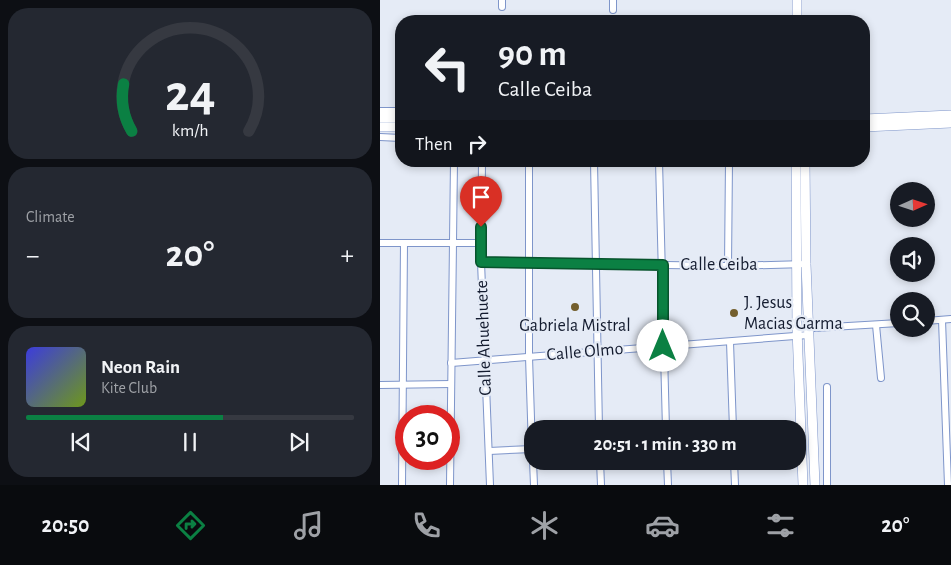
<!DOCTYPE html>
<meta charset="utf-8">
<style>
body{margin:0;font-family:"Alegreya Sans",sans-serif;background:#242831;color:#f1f3f6;height:100vh;display:flex;flex-direction:column;font-size:19px;white-space:nowrap}
*{box-sizing:border-box;margin:0}
p{font-size:16px;color:#9ea1a6}
.icon{flex:none;width:28px;height:28px;fill:none;stroke:currentColor;stroke-width:2;stroke-linecap:round;stroke-linejoin:round}
.map{position:relative;flex:1;overflow:hidden}
.drawer{display:flex;flex-direction:column;gap:8px;padding:8px;background:#0d0f14;width:380px}
.drawer>*{flex:none}
.guide{position:absolute;left:15px;top:15px;width:475px;height:152px;border-radius:20px;box-shadow:0 2px 8px #0003;background:#171b24;color:#f1f3f6;overflow:hidden}
.needle{width:32px;rotate:87deg}
.buttons{position:absolute;left:510px;top:182px;display:grid;gap:10px}
.buttons a{display:grid;place-items:center;width:45px;height:45px;border-radius:50%;background:#171b24;box-shadow:0 2px 8px #0003;font-size:25px}
.speed{position:absolute;left:15px;top:405px;display:flex;gap:10px;font-size:25px;font-weight:700;text-align:center}
.speed>*{display:grid;place-content:center;width:65px;height:65px;border-radius:50%;background:#171b24;box-shadow:0 2px 8px #0003;line-height:1}
.speed .limit{border:8px solid #d22;background:#fff;color:#111}
.pin{position:absolute;display:grid;place-items:center;width:42px;height:42px;color:#fff;margin:-51px -21px;border-radius:50% 50% 50% 0;rotate:-45deg;box-shadow:0 0 5px #0007}
.pin .icon{rotate:45deg}
.me{position:absolute;width:55px;margin:-28px;rotate:0deg;stroke-linejoin:round;filter:drop-shadow(0 0 4px #0008)}
.turn{display:flex;align-items:center;gap:18px;height:105px;padding:0 20px;font-size:22px}
.turn .icon{width:65px;height:65px;stroke-width:2.5}
.turn b{display:block;font-size:35px;line-height:42px}
.then{display:flex;align-items:center;height:48px;padding:0 20px;background:#0003;gap:10px;font-size:19px}
.big{font-size:38px;font-weight:700;line-height:1.1}
.drawer .tile{flex:1;display:flex;flex-direction:column;justify-content:center;gap:8px;min-width:0;padding:0 18px;border-radius:20px;background:#242831}
.drawer .dial{align-items:center;gap:0}
.dial svg{height:130px;overflow:visible;fill:none;stroke:#363941;stroke-width:7;stroke-linecap:round;text-anchor:middle}
.dial text{fill:#f1f3f6;stroke:none}
.song{display:flex;align-items:center;gap:15px}
.cover{width:60px;height:60px;border-radius:8px;background:linear-gradient(135deg,hsl(240 70% 55%),hsl(80 70% 35%))}
.played{height:5px;border-radius:2px;background:linear-gradient(90deg,#0b8043 60%,#363941 60%)}
.keys{display:flex;justify-content:space-around;direction:ltr}
.heat{display:flex;justify-content:space-between;align-items:center;font-size:28px;direction:ltr}
.trip{position:absolute;left:144px;top:420px;width:282px;height:50px;border-radius:20px;background:#171b24;box-shadow:0 2px 8px #0003;font-weight:700;line-height:50px;text-align:center}
.tabs{display:flex;height:80px;justify-content:space-around;align-items:center;background:#090b0e;color:#9ea1a6}
.tabs .icon{width:35px;height:35px}
.tabs .on{color:#0b8043}
.tabs b{font-size:22px;color:#f1f3f6}
main{display:flex;flex:1;min-height:0}
.map>svg:first-child{display:block}
.lines{fill:none;stroke-linecap:round;stroke-linejoin:round}
.street-casing{stroke:#7e95ca;stroke-width:8}
.secondary-casing{stroke:#7e95ca;stroke-width:10}
.street{stroke:#fff;stroke-width:6}
.secondary{stroke:#fff;stroke-width:9}
.route-casing{stroke:#07532c;stroke-width:12}
.route{stroke:#0b8043;stroke-width:9}
.poi-dot{fill:#735e2d;stroke:#e5ebf6;stroke-width:2}
.labels{text-anchor:middle;dominant-baseline:central;stroke-width:4.5;stroke-linejoin:round;paint-order:stroke}
.street-label{font-size:18px;fill:#131b2f;stroke:#e5ebf6}
.poi-label{font-size:18px;fill:#131b2f;stroke:#e5ebf6;text-anchor:start}
</style>
<main>
<section class="drawer">
<div class="tile dial"><svg viewBox="0 0 100 80">
<path d="M14 69A42 42 0 1 1 86 69"/>
<path d="M14 69A42 42 0 0 1 9 40" stroke="#0b8043"/>
<text x="50" y="56" font-size="32" font-weight="700">24</text>
<text x="50" y="72" font-size="11">km/h</text>
</svg></div>
<div class="tile"><p>Climate</p>
<div class="heat"><a>−</a><b class="big">20°</b><a>+</a></div>
</div>
<div class="tile">
<div class="song"><i class="cover"></i><div><b>Neon Rain</b><p>Kite Club</p></div></div>
<div class="played"></div>
<div class="keys"><svg class="icon" aria-label="previous" viewBox="0 0 24 24"><path d="M18 5L8 12l10 7zM5 5v14"/></svg><svg class="icon" aria-label="pause" viewBox="0 0 24 24"><path d="M8 5v14M16 5v14"/></svg><svg class="icon" aria-label="next" viewBox="0 0 24 24"><path d="M6 5l10 7-10 7zM19 5v14"/></svg></div>
</div>
</section>
<div class="map">
<svg width="571" height="485" viewBox="0 0 571 485">
<rect width="100%" height="100%" fill="#e5ebf6"/>
<g class="lines">
<defs>
<g id="street">
<polyline points="122,0 122,7"/>
<polyline points="233,0 233,10"/>
<polyline points="0,111 21,111"/>
<polyline points="0,137 21,138"/>
<polyline points="102,161 101,262 110,485"/>
<polyline points="149,161 149,357 152,449"/>
<polyline points="214,161 219,429"/>
<polyline points="279,161 286,429"/>
<polyline points="0,243 101,243"/>
<polyline points="101,262 348,266 426,264"/>
<polyline points="348,266 349,161"/>
<polyline points="562,320 568,485"/>
<polyline points="546,321 571,319"/>
<polyline points="496,325 501,378"/>
<polyline points="417,329 519,323"/>
<polyline points="350,342 353,429"/>
<polyline points="71,363 428,335"/>
<polyline points="0,385 71,384"/>
<polyline points="447,387 447,485"/>
<polyline points="109,451 152,449"/>
<polyline points="153,461 154,485"/>
<polyline points="220,461 221,485"/>
<polyline points="287,461 288,485"/>
<polyline points="354,461 355,485"/>
<polyline points="22,485 24,243"/>
<polyline points="70,485 74,161"/>
</g>
<g id="secondary">
<polyline points="417,0 417,21"/>
<polyline points="0,118 21,118"/>
<polyline points="484,119 571,115"/>
<polyline points="0,127 21,127"/>
<polyline points="484,127 571,123"/>
<polyline points="416,161 417,329 423,485"/>
<polyline points="425,161 426,264 435,485"/>
</g>
</defs>
<use href="#street" class="street-casing"/>
<use href="#secondary" class="secondary-casing"/>
<use href="#street" class="street"/>
<use href="#secondary" class="secondary"/>
</g>
<g class="lines">
<defs>
<polyline id="route" points="101,227 101,262 283,265 283,346"/>
</defs>
<use href="#route" class="route-casing"/>
<use href="#route" class="route"/>
</g>
<g class="poi-dot">
<circle cx="195" cy="307" r="5"/>
<circle cx="354" cy="313" r="5"/>
</g>
<g class="labels">
<g class="street-label">
<text x="339" y="265">Calle Ceiba</text>
<text transform="translate(104 338) rotate(-92)">Calle Ahuehuete</text>
<text transform="translate(205 352) rotate(-5)">Calle Olmo</text>
</g>
<g class="poi-label">
<text x="364" y="303">J. Jesus<tspan x="364" dy="21">Macias Garma</tspan></text>
<text x="195" y="326" text-anchor="middle">Gabriela Mistral</text>
</g>
</g>
</svg>
<div class="buttons">
<a><svg class="needle" viewBox="-14 -14 28 28"><path d="M0-13l5 13h-10z" fill="#e53935"/><path d="M0 13l5-13h-10z" fill="#9ea1a6"/></svg></a>
<a><svg class="icon" aria-label="sound" viewBox="0 0 24 24"><path d="M4 9h4l5-4v14l-5-4H4zM17 9q2 3 0 6"/></svg></a>
<a><svg class="icon" aria-label="search" viewBox="0 0 24 24"><circle cx="10" cy="10" r="6"/><path d="M15 15l6 6"/></svg></a>
</div>
<div class="speed"><div class="limit">30</div></div>
<div class="pin" style="left:101px;top:227px;background:#d93025"><svg class="icon" aria-label="arrive" viewBox="0 0 24 24"><path d="M6 21V4h12l-3 4 3 4H6"/></svg></div>
<svg class="me" style="left:283px;top:346px" viewBox="-20 -20 40 40"><circle r="19" fill="#fff"/><path d="M0-13L10 11 0 6-10 11z" fill="#0b8043"/></svg>
<div class="trip">20:51 · 1 min · 330 m</div>
<div class="guide">
<div class="turn"><svg class="icon" aria-label="left" viewBox="0 0 24 24"><path d="M17 20v-9H6M10 6l-5 5 5 5"/></svg><div><b>90 m</b>Calle Ceiba</div></div>
<div class="then">Then<svg class="icon" aria-label="right" viewBox="0 0 24 24"><path d="M7 20v-9h11M14 6l5 5-5 5"/></svg></div>
</div>
</div>
</main>
<nav class="tabs">
<b>20:50</b>
<svg class="icon on" aria-label="directions" viewBox="0 0 24 24"><path d="M12 3l9 9-9 9-9-9zM9 14v-3h6M13 9l2 2-2 2"/></svg>
<svg class="icon" aria-label="music" viewBox="0 0 24 24"><path d="M9 18V5l10-2v13"/><circle cx="6" cy="18" r="3"/><circle cx="16" cy="16" r="3"/></svg>
<svg class="icon" aria-label="phone" viewBox="0 0 24 24"><path d="M5 4h4l2 5-3 2q2 4 5 5l2-3 5 2v4C11 20 4 13 5 4z"/></svg>
<svg class="icon" aria-label="climate" viewBox="0 0 24 24"><path d="M12 3v18M4 7l16 10M4 17L20 7"/></svg>
<svg class="icon" aria-label="car" viewBox="0 0 24 24"><path d="M5 17H2v-5l4-1 3-4h7l3 4 3 1v5h-3M9 17h6M6 11h13"/><circle cx="7" cy="17" r="2"/><circle cx="17" cy="17" r="2"/></svg>
<svg class="icon" aria-label="filters" viewBox="0 0 24 24"><path d="M4 7h16M4 17h16"/><circle cx="9" cy="7" r="2"/><circle cx="15" cy="17" r="2"/></svg>
<b>20°</b>
</nav>
